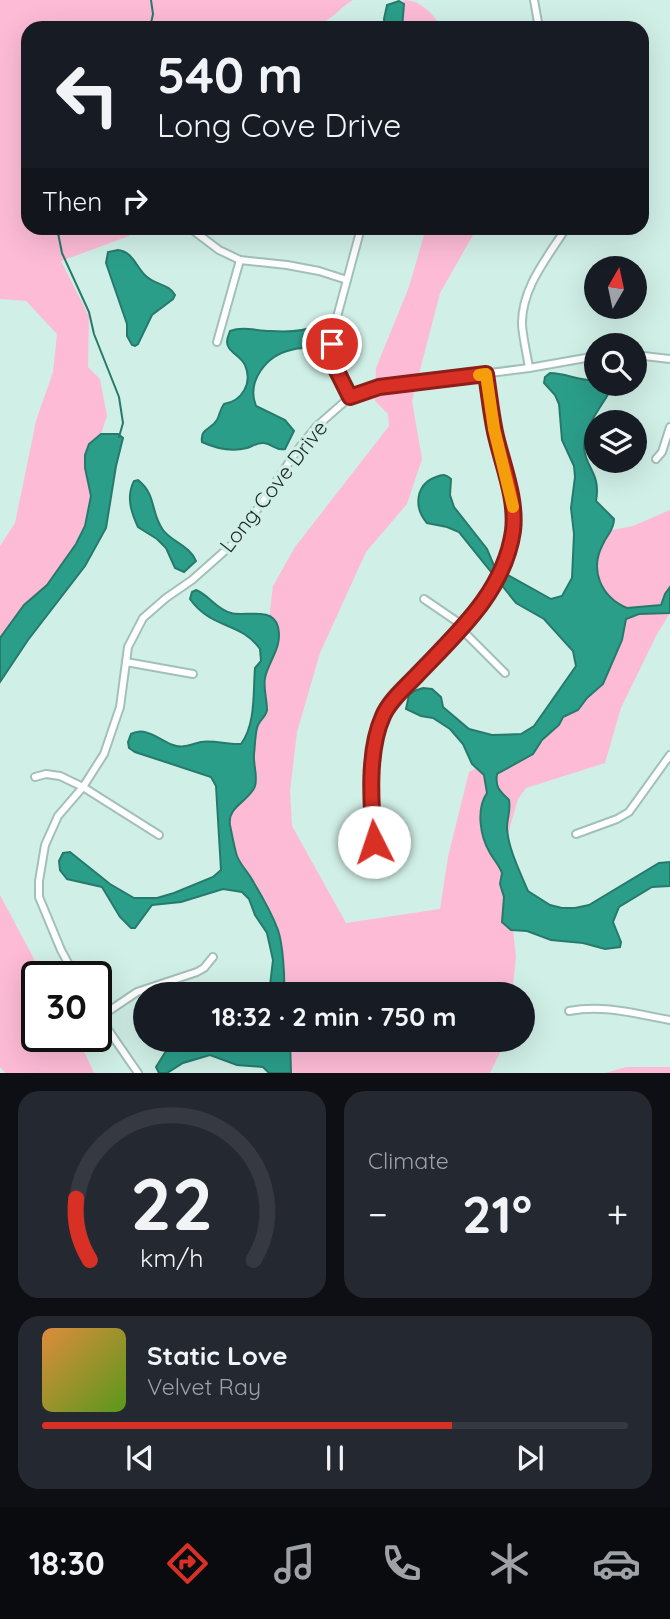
<!DOCTYPE html>
<meta charset="utf-8">
<style>
body{margin:0;font-family:Quicksand,sans-serif;background:#242831;color:#f1f3f6;height:100vh;display:flex;flex-direction:column;font-size:26px;white-space:nowrap}
*{box-sizing:border-box;margin:0}
p{font-size:23px;color:#9ea1a6}
.icon{flex:none;width:38px;height:38px;fill:none;stroke:currentColor;stroke-width:2;stroke-linecap:round;stroke-linejoin:round}
.map{position:relative;height:1073px;overflow:hidden}
.details{display:flex;flex-direction:column;gap:18px;padding:18px;background:#0d0f14;flex:1}
.details>*{flex:none}
.guide{position:absolute;left:21px;top:21px;width:628px;height:214px;border-radius:21px;box-shadow:0 7px 28px #0002;background:#171b24;color:#f1f3f6;overflow:hidden}
.needle{width:46px;rotate:9deg}
.controls{position:absolute;left:584px;top:256px;display:grid;gap:14px}
.controls a{display:grid;place-items:center;width:63px;height:63px;border-radius:50%;background:#171b24;box-shadow:0 7px 28px #0002;font-size:35px}
.speed{position:absolute;left:21px;top:961px;display:flex;gap:14px;font-size:35px;font-weight:700;text-align:center}
.speed>*{display:grid;place-content:center;width:91px;height:91px;border-radius:50%;background:#171b24;box-shadow:0 7px 28px #0002;line-height:1}
.speed .limit{border:4px solid #111;border-radius:10px;background:#fff;color:#111}
.pin{position:absolute;display:grid;place-items:center;width:60px;height:60px;color:#fff;margin:-30px;border:4px solid #fff;border-radius:50%;box-shadow:0 2px 7px #0007}
.me{position:absolute;width:77px;margin:-38px;rotate:356deg;stroke-linejoin:round;filter:drop-shadow(0 0 5px #0008)}
.turn{display:flex;align-items:center;gap:24px;height:147px;padding:0 21px;font-size:32px}
.turn .icon{width:91px;height:91px;stroke-width:2.5}
.turn b{display:block;font-size:49px;line-height:60px}
.then{display:flex;align-items:center;height:66px;padding:0 21px;background:#0003;gap:14px;font-size:26px}
.big{font-size:52px;font-weight:700;line-height:1.1}
.details .widget{flex:1;display:flex;flex-direction:column;justify-content:center;gap:10px;min-width:0;padding:0 24px;border-radius:21px;background:#242831}
.details .dial{align-items:center;gap:0}
.dial svg{height:182px;overflow:visible;fill:none;stroke:#363941;stroke-width:7;stroke-linecap:round;text-anchor:middle}
.dial text{fill:#f1f3f6;stroke:none}
.song{display:flex;align-items:center;gap:21px}
.cover{width:84px;height:84px;border-radius:10px;background:linear-gradient(135deg,hsl(30 70% 55%),hsl(90 70% 35%))}
.played{height:7px;border-radius:4px;background:linear-gradient(90deg,#d93025 70%,#363941 70%)}
.keys{display:flex;justify-content:space-around;direction:ltr}
.heat{display:flex;justify-content:space-between;align-items:center;font-size:38px;direction:ltr}
.details .tiles{flex:1;display:grid;gap:18px;grid-template-columns:1fr 1fr}
.widget:last-child{grid-column:span 2}
.trip{position:absolute;left:133px;top:982px;width:402px;height:70px;border-radius:35px;background:#171b24;box-shadow:0 7px 28px #0002;font-weight:700;line-height:70px;text-align:center}
.dock{display:flex;height:112px;justify-content:space-around;align-items:center;background:#090b0e;color:#9ea1a6}
.dock .icon{width:49px;height:49px}
.dock .on{color:#d93025}
.dock b{font-size:32px;color:#f1f3f6}
.map>svg:first-child{display:block}
.green{fill:#fdbbd6}
.water{fill:#2b9e8a;stroke:#267a6b;stroke-width:2}
.lines{fill:none;stroke-linecap:round;stroke-linejoin:round}
.stream{stroke:#267a6b;stroke-width:2}
.street-casing{stroke:#a2c0b8;stroke-width:10}
.street{stroke:#fff;stroke-width:6}
.route-casing{stroke:#8d1f18;stroke-width:18}
.route{stroke:#d93025;stroke-width:12}
.slow{stroke:#f59e0b;stroke-width:12}
.labels{text-anchor:middle;dominant-baseline:central;stroke-width:7;stroke-linejoin:round;paint-order:stroke}
.street-label{font-size:21px;fill:#1b2624;stroke:#d0efe7}
</style>
<div class="map">
<svg width="670" height="1073" viewBox="0 0 670 1073">
<rect width="100%" height="100%" fill="#d0efe7"/>
<g class="green">
<path d="M0,0H353C336,10 334,21 314,24L311,28H28V228H130L129,236L61,261L89,316L88,367L100,379L107,416L101,434L89,444L85,455V468L91,496L85,526L76,544L47,585L14,617L0,638V546L15,523L36,421L53,372L57,334L26,301L0,299Z"/>
<path d="M404,0C422,0 433,15 443,28H395L394,22Z"/>
<polygon points="426,228 477,228 440,293 412,401 422,459 407,504 366,552 320,653 297,732 290,791 292,826 346,923 440,909 448,857 469,772 547,727 575,688 596,533 633,526 670,510 670,613 657,634 621,708 605,763 526,788 518,799 504,848 516,957 512,994 279,994 276,949 228,859 226,807 258,709 273,586 295,547 389,426 388,414 375,401 376,368 409,287"/>
<polygon points="0,895 43,976 37,976 37,1036 77,1036 94,1073 5,1073 0,1067"/>
<polygon points="282,1040 506,1040 490,1073 284,1073"/>
<polygon points="626,1067 670,1067 670,1073 605,1073"/>
</g>
<g class="water">
<polygon points="399,1 404,4 402,28 385,28 384,19 387,5"/>
<path d="M118,250C134,252 136,268 147,277C156,285 169,284 175,295L173,299L152,315L138,344L135,346L132,345L127,336V324L106,263L108,252Z"/>
<path d="M316,326L322,333L320,347C310,349 300,347 291,350C267,355 246,381 256,406L285,420L294,431L285,449C275,451 273,444 264,443C258,442 253,446 247,448C231,452 217,449 202,442C200,428 211,430 217,420C220,414 220,409 224,404C242,401 253,383 245,365C241,357 233,354 229,348C225,342 228,337 230,331C243,326 257,331 270,331C285,332 303,332 316,326Z"/>
<path d="M550,373C567,373 580,382 597,380V383H614C605,404 583,425 584,448C586,469 601,473 596,501L614,519C614,530 607,535 603,544C589,570 601,597 627,608L661,605L665,594L670,587V613L639,614L626,619L622,640L603,684L587,698L578,710L563,717L559,725L542,740L533,754L497,774C495,788 500,791 509,800C511,810 507,818 507,828C508,848 520,872 528,891L550,905L562,908H575L589,905L659,863L670,862V886L652,887L619,907L613,922L621,942L620,947L605,949L583,943L551,940L527,931L511,930L502,922L504,897L500,884L502,873C499,865 494,860 490,853C480,836 476,809 487,793L484,775L472,764L463,744L450,729L433,718L421,716L406,709L409,695L414,691L423,688L432,689L441,697L443,707L469,729L492,735L521,734L534,726L576,666L573,651L544,619L516,603L459,532L447,527L427,523C413,507 416,484 436,477C443,474 445,474 451,479L450,495L454,507L487,549L495,568L551,599L562,596L572,578L574,534L571,508L575,477L574,466L562,440L559,404L555,395L544,383L545,377Z"/>
<polygon points="101,434 118,434 123,438 116,466 106,528 85,566 28,640 0,682 0,638 24,605 47,585 76,544 85,526 91,496 85,468 85,455 89,444"/>
<path d="M138,480C157,495 150,512 163,530C172,542 190,546 196,561L184,572L175,568L166,548L157,539L138,527C131,512 126,497 134,481Z"/>
<path d="M196,590C209,595 216,609 231,613C244,617 273,606 278,627C283,648 268,661 265,678C263,688 267,699 267,710C266,717 259,720 257,728C255,736 255,746 254,754C253,765 258,775 255,786C250,801 227,806 230,825C231,830 235,851 237,856C241,866 249,873 254,883C263,898 272,914 278,930C283,945 285,978 284,994H269L273,960L267,933L255,915L249,899L242,892L223,889L181,902L152,905L135,928H131L120,917L102,887L67,879L60,870L59,861L63,853L70,852L110,884L134,898H157L174,893L213,877L221,870L216,786L211,777L135,752L129,748L128,742L131,734C146,726 159,740 173,745C182,749 192,744 201,742C214,740 228,745 241,744C256,724 253,692 255,668L261,661L260,649C240,621 212,630 190,599L192,592Z"/>
<polygon points="185,1040 290,1040 291,1073 269,1073 263,1067 237,1065 210,1055 183,1063 167,1073 159,1073 156,1067 166,1051"/>
</g>
<g class="lines">
<g class="stream">
<polyline points="150,28 153,14 151,0"/>
<polyline points="57,228 62,253 89,312 94,334 119,397 123,423 119,437"/>
</g>
<defs>
<g id="street">
<polyline points="534,0 539,28"/>
<polyline points="190,228 219,250 240,260 287,265 319,271 347,280"/>
<polyline points="217,342 240,260"/>
<polyline points="635,355 670,359"/>
<path d="M529,368C527,354 523,339 522,325C521,288 548,257 566,228"/>
<path d="M350,397C335,369 331,360 334,328L361,228"/>
<polyline points="656,459 662,452 670,427"/>
<polyline points="424,599 465,627"/>
<polyline points="462,630 505,673"/>
<polyline points="126,662 193,674"/>
<polyline points="35,777 46,774 60,776 83,787 159,835"/>
<polyline points="576,834 617,819 629,812 670,755"/>
<path d="M374,842C371,804 367,751 383,716C390,700 406,687 417,675C458,632 504,592 513,531C517,498 502,464 495,432C491,413 489,393 486,374"/>
<polyline points="75,976 61,950 39,897 39,881 45,845 58,816 83,787 104,754 120,707 128,647 143,618 166,598 192,580 236,541 296,452 317,426 350,397 379,387 529,368 597,356"/>
<path d="M569,1011C604,1004 636,1014 670,1020"/>
<polyline points="96,1012 138,1073"/>
<polyline points="100,1017 137,992 197,972 204,968 213,957"/>
</g>
</defs>
<use href="#street" class="street-casing"/>
<use href="#street" class="street"/>
</g>
<g class="lines">
<defs>
<path id="route" d="M332,344L334,365L350,397L379,387L486,374C489,393 491,413 495,432C502,464 517,498 513,531C504,592 458,632 417,675C406,687 390,700 383,716C367,751 371,804 374,842"/>
</defs>
<use href="#route" class="route-casing"/>
<use href="#route" class="route"/>
<polyline class="slow" points="479,375 486,374 494,429 513,507"/>
</g>
<g class="labels">
<g class="street-label">
<text transform="translate(273 486) rotate(-52)">Long Cove Drive</text>
</g>
</g>
</svg>
<div class="controls">
<a><svg class="needle" viewBox="-14 -14 28 28"><path d="M0-13l5 13h-10z" fill="#e53935"/><path d="M0 13l5-13h-10z" fill="#9ea1a6"/></svg></a>
<a><svg class="icon" aria-label="search" viewBox="0 0 24 24"><circle cx="10" cy="10" r="6"/><path d="M15 15l6 6"/></svg></a>
<a><svg class="icon" aria-label="layers" viewBox="0 0 24 24"><path d="M12 4l9 5-9 5-9-5zM3 14l9 5 9-5"/></svg></a>
</div>
<div class="speed"><div class="limit">30</div></div>
<div class="pin" style="left:332px;top:344px;background:#d93025"><svg class="icon" aria-label="arrive" viewBox="0 0 24 24"><path d="M6 21V4h12l-3 4 3 4H6"/></svg></div>
<svg class="me" style="left:374px;top:842px" viewBox="-20 -20 40 40"><circle r="19" fill="#fff"/><path d="M0-13L10 11 0 6-10 11z" fill="#d93025"/></svg>
<div class="trip">18:32 · 2 min · 750 m</div>
<div class="guide">
<div class="turn"><svg class="icon" aria-label="left" viewBox="0 0 24 24"><path d="M17 20v-9H6M10 6l-5 5 5 5"/></svg><div><b>540 m</b>Long Cove Drive</div></div>
<div class="then">Then<svg class="icon" aria-label="right" viewBox="0 0 24 24"><path d="M7 20v-9h11M14 6l5 5-5 5"/></svg></div>
</div>
</div>
<section class="details">
<div class="tiles">
<div class="widget dial"><svg viewBox="0 0 100 80">
<path d="M14 69A42 42 0 1 1 86 69"/>
<path d="M14 69A42 42 0 0 1 8 42" stroke="#d93025"/>
<text x="50" y="56" font-size="32" font-weight="700">22</text>
<text x="50" y="72" font-size="11">km/h</text>
</svg></div>
<div class="widget"><p>Climate</p>
<div class="heat"><a>−</a><b class="big">21°</b><a>+</a></div>
</div>
<div class="widget">
<div class="song"><i class="cover"></i><div><b>Static Love</b><p>Velvet Ray</p></div></div>
<div class="played"></div>
<div class="keys"><svg class="icon" aria-label="previous" viewBox="0 0 24 24"><path d="M18 5L8 12l10 7zM5 5v14"/></svg><svg class="icon" aria-label="pause" viewBox="0 0 24 24"><path d="M8 5v14M16 5v14"/></svg><svg class="icon" aria-label="next" viewBox="0 0 24 24"><path d="M6 5l10 7-10 7zM19 5v14"/></svg></div>
</div>
</div>
</section>
<nav class="dock">
<b>18:30</b>
<svg class="icon on" aria-label="directions" viewBox="0 0 24 24"><path d="M12 3l9 9-9 9-9-9zM9 14v-3h6M13 9l2 2-2 2"/></svg>
<svg class="icon" aria-label="music" viewBox="0 0 24 24"><path d="M9 18V5l10-2v13"/><circle cx="6" cy="18" r="3"/><circle cx="16" cy="16" r="3"/></svg>
<svg class="icon" aria-label="phone" viewBox="0 0 24 24"><path d="M5 4h4l2 5-3 2q2 4 5 5l2-3 5 2v4C11 20 4 13 5 4z"/></svg>
<svg class="icon" aria-label="climate" viewBox="0 0 24 24"><path d="M12 3v18M4 7l16 10M4 17L20 7"/></svg>
<svg class="icon" aria-label="car" viewBox="0 0 24 24"><path d="M5 17H2v-5l4-1 3-4h7l3 4 3 1v5h-3M9 17h6M6 11h13"/><circle cx="7" cy="17" r="2"/><circle cx="17" cy="17" r="2"/></svg>
</nav>
